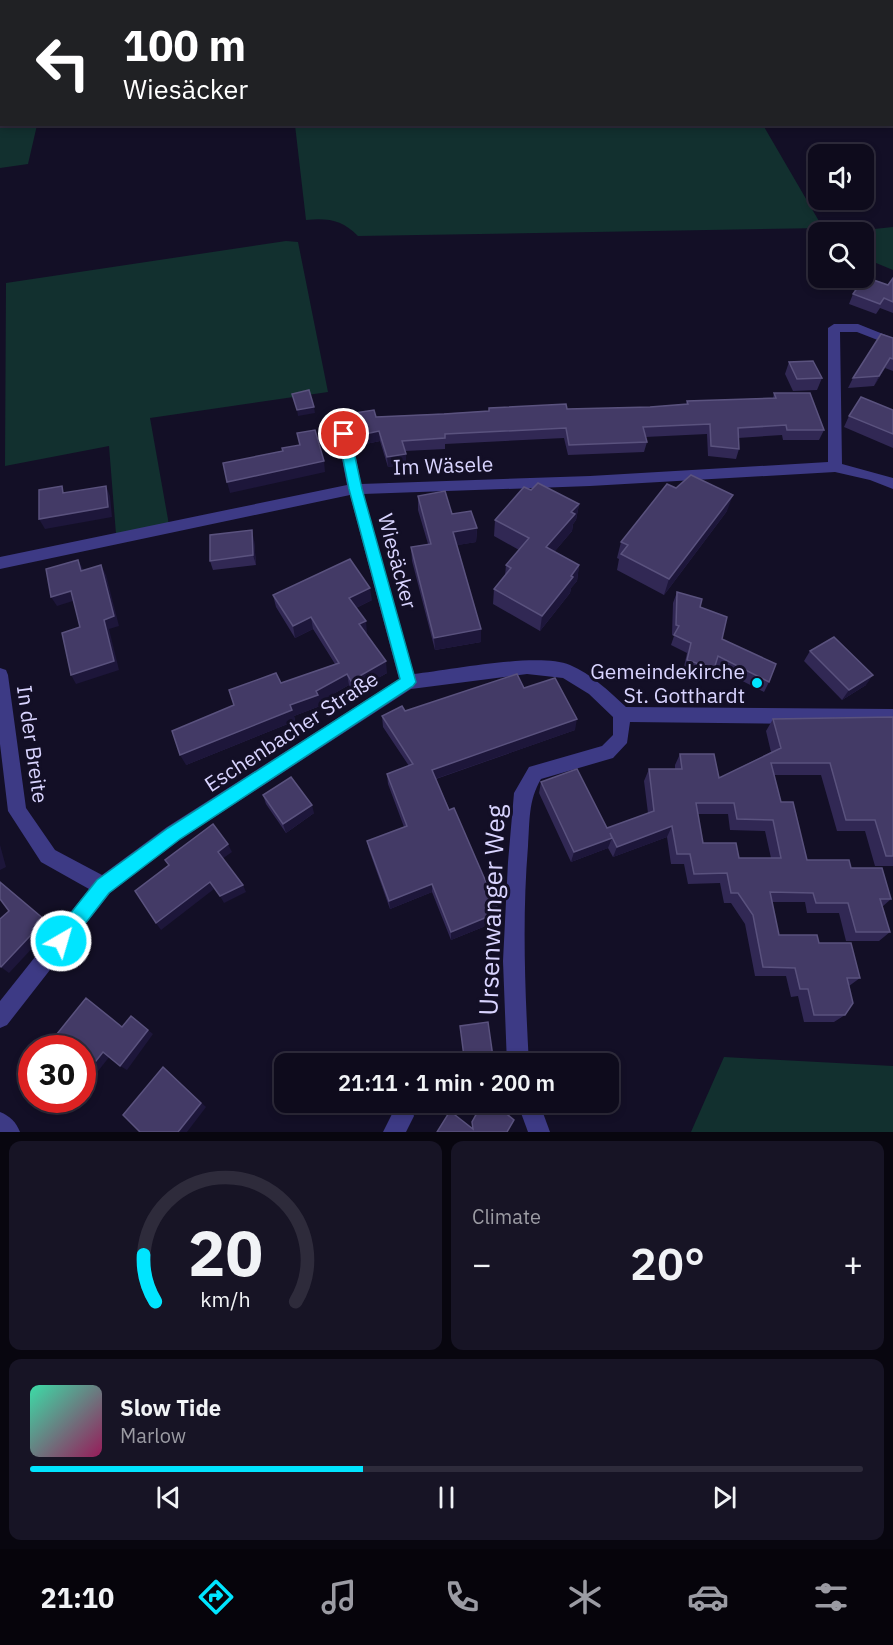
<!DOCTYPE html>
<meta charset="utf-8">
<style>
body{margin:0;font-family:"IBM Plex Sans",sans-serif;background:#171425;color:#f1f3f6;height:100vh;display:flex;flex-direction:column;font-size:22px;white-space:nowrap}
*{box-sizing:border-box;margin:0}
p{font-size:20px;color:#9b9ba3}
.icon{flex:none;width:33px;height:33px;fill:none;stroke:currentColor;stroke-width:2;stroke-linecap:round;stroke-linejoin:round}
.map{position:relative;height:1132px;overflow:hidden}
.details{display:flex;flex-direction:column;gap:9px;padding:9px;background:#08060f;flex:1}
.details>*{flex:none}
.hud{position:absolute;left:0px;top:0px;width:894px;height:126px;box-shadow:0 3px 9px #0003,0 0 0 2px #2e2b3b;background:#202124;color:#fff;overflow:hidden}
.fabs{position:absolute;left:808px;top:144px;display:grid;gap:12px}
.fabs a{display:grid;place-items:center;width:66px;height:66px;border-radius:12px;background:#0e0b1c;box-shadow:0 3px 9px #0003,0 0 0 2px #2e2b3b;font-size:30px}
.speed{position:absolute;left:18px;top:1035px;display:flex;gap:12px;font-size:30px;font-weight:700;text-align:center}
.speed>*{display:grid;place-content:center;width:78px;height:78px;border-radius:50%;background:#0e0b1c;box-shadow:0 3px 9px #0003,0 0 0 2px #2e2b3b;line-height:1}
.speed .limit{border:9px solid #d22;background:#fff;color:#111}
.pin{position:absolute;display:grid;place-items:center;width:51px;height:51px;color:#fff;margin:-26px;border:3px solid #fff;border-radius:50%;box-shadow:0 2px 6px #0007}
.me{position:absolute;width:66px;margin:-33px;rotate:38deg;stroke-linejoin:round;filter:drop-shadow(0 0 4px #0008)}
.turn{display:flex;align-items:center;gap:21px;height:126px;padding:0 24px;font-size:27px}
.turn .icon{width:78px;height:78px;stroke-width:2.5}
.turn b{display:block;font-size:42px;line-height:51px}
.big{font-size:45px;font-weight:600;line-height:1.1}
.details .tile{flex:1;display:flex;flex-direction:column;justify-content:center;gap:9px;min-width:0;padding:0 21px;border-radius:12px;background:#171425}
.details .dial{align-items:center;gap:0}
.dial svg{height:156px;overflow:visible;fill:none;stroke:#2e2b3b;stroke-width:7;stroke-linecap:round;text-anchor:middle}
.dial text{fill:#f1f3f6;stroke:none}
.song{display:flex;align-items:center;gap:18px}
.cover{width:72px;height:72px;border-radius:9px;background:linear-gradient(135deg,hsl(160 70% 55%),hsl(330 70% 35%))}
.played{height:6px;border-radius:3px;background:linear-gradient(90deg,#00e5ff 40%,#2e2b3b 40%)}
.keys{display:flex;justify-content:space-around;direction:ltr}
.heat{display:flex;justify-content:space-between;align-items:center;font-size:33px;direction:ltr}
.details .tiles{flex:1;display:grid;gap:9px;grid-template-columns:1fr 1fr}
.tile:last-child{grid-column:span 2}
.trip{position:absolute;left:274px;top:1053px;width:345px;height:60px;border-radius:12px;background:#0e0b1c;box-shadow:0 3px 9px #0003,0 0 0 2px #2e2b3b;font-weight:600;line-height:60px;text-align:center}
.tab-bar{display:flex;height:96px;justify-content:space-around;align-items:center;background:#06040b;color:#9b9ba3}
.tab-bar .icon{width:42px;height:42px}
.tab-bar .active{color:#00e5ff}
.tab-bar b{font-size:27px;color:#f1f3f6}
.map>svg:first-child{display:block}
.green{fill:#12302f}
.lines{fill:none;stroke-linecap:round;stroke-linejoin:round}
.minor{fill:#3d3a85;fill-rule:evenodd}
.wall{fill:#312854;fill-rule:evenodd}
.shaded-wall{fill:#1d163a}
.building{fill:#433a66;stroke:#5a527e;stroke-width:1.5;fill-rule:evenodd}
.route{fill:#00e5ff;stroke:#0095a6;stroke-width:1.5}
.poi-dot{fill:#00e5ff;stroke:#130f26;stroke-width:2}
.labels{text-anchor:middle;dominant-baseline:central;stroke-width:6;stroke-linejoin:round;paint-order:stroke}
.street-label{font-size:21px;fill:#d9d4ff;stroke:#130f26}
.poi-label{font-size:21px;fill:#d9d4ff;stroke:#130f26;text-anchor:end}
.near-street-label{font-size:26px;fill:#d9d4ff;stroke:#130f26}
</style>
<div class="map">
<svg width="893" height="1132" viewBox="0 0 893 1132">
<rect width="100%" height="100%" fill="#130f26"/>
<g class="green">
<polygon points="0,123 37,125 28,164 0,168"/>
<path d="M295,125H763L823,228L358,236C342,220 329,218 306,220Z"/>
<polygon points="893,227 893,270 864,258 864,232 846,232"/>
<polygon points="286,241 298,242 328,392 150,418 169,525 116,534 109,446 5,466 6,283"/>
<polygon points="724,1057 893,1066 893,1132 691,1132"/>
</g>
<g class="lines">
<g class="minor">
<path d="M834,324H858L893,338V346L857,332H840L842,464L893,478V489L870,480L835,472L590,486L363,494L414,674C451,670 538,652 570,665C591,674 609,691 626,707L893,709V725L630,722L627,743L613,758L541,779C528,801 530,821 528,846C522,919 525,991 529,1064H507L503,961L508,862L514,793L529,767L602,746L613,735V717L589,694L563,678L527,674L411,689L181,839L110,893L7,1025L0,1028V1001L89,889L41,862L8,811L0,744V668L6,670L8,675L26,808L55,850L102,875L167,827L399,679L350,495L0,569V557L347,485L334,416L341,411L348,416L361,484L590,476L828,462V328Z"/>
<polygon points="517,1102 539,1102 550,1132 528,1132"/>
<polygon points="403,1105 411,1108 414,1116 406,1132 383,1132 395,1108"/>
<path d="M0,1112C10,1116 16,1122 20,1132H0Z"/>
</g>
</g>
<g class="wall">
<polygon points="893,278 893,313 880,308 876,314 849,304 853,294 888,285"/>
<polygon points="893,338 893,371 885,368 874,386 848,388 853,378"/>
<polygon points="789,362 822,378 817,390 793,391 785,374"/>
<polygon points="774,393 824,430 819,440 783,440 782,435 738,438 739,449 736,459 708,456 707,434 645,437 647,442 644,452 568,455 564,438 445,444 445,449 405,451 406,464 388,467 380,441 361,445 355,424 354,413 376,417 489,411 489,408 567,409 650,407 686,404 687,401 773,398"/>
<polygon points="893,410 893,448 844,427 849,416"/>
<polygon points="531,490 579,504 576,520 573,524 572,531 554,552 579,565 577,581 571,588 570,593 540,631 493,604 494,589 505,576 506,565 519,550 494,536 495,520"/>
<polygon points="418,496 477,528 476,542 457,545 481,629 481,642 435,650 412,561 411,547 428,544 418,510"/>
<polygon points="727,511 664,595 617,570 619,559 617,558 621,542"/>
<polygon points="254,540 256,565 213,570 210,561"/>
<polygon points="677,592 700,607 722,639 769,682 764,692 715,667 710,679 683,671 687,653 671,645 674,636 672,635 673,603"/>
<polygon points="273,595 372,600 356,608 367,633 366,633 387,673 353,692 349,685 319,702 320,706 294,716 295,721 186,765 234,705 281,683 335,664 313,629 295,638 276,607"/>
<polygon points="810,651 866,685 842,700 804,661"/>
<polygon points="524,688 575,730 436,779 498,921 451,940 432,892 390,909 369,850 367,841 404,827 388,784 387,774 409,766 383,727 382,716"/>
<path d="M893,717V866H875L865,831H837L821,775H774L781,802L807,860L851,868L891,899L882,907L890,932L879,941H846L839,913H807L805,902H772L779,935L819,943L860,978L849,986L845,1015L834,1022H804L798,996L791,997L786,976H755L745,924L731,903H724L720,883L688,884L684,864H671L667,837L613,857L608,848L571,862L539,793L541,782L607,828L648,813L644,781L649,769H675V765L680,754L719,778L771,752L766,731L773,719ZM698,814H728L730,830L765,831L771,858H739L703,843Z"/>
<polygon points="263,795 314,813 286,833 266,804"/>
</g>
<g class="shaded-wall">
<polygon points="890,358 885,368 874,386 879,376"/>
<polygon points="314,407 315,413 298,416 297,410"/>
<polygon points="379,431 380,441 361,445 360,435"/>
<polygon points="406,454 406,464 388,467 387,457"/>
<polygon points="324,461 325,472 230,493 227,482"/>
<polygon points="106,486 110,496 112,517 45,529 39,519"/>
<polygon points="733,495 727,511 664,595 669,579"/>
<polygon points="579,504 576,520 573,524 572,531 544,564 546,547 571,512"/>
<polygon points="477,528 476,542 453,546 453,532"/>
<polygon points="252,530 254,540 256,565 253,555"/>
<polygon points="78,560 83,569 86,581 81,571"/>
<polygon points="101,565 106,575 119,626 109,629 119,670 76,684 71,675 104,620"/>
<polygon points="579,565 577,581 571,588 570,593 540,631 542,616"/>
<polygon points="370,588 372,600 350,611 349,598"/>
<polygon points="71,591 76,600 57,606 51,597"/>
<polygon points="311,617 313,629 295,638 293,626"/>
<polygon points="366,621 367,633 361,636 359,624"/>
<polygon points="481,629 481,642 435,650 434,638"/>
<polygon points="386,661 387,673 353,692 351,681"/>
<polygon points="347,674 349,685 319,702 320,706 294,716 295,721 186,765 180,755 290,705"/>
<polygon points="873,675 866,685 842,700 849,690"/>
<polygon points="577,719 575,730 432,780 432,770"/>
<polygon points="312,805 314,813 286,833 283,824"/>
<polygon points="672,826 667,837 613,857 617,847"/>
<polygon points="612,838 608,848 571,862 574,852"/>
<polygon points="228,844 232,852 222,859 218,852"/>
<polygon points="0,845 6,867 0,870"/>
<polygon points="210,882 214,889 161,930 156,923"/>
<polygon points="432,884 432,892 390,909 389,901"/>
<polygon points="243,885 246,892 224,903 220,896"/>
<polygon points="499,912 498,921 451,940 451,932"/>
<polygon points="45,920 52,927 9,973 1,967"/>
<polygon points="148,1030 153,1034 127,1070 120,1066"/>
<polygon points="103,1052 110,1056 91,1080 84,1076"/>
<polygon points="163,1067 206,1107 187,1132 178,1132"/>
</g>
<g class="building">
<polygon points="865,277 888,285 893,278 893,302 884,298 880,304 853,294"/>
<polygon points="881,334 893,338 893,359 890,358 879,376 853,378"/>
<polygon points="813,361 822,378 797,379 789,362"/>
<polygon points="309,390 314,407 297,410 292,394"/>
<polygon points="774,393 810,393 824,430 787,430 786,425 738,428 739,449 711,446 710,424 643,427 647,442 569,445 566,428 445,434 445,438 402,441 406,454 387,457 379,431 360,435 354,413 374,410 376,417 444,414 489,411 489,408 566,404 567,409 650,407 688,404 687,401 776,398"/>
<polygon points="861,397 893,410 893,434 849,416"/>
<polygon points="315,430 324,461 227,482 223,463 283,451 282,448 300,445 297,433"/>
<polygon points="691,475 733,495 669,579 621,554 628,545 621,542 667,484 676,488"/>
<polygon points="538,483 579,504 571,512 575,514 546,547 579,565 571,576 573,577 542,616 494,589 511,568 506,565 529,538 495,520 524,487 531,490"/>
<polygon points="62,486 63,493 106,486 108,507 39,519 39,490"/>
<polygon points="445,491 452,514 471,511 477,528 453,532 481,629 434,638 411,547 431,544 418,496"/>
<polygon points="252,530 253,555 210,561 210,535"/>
<polygon points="350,559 370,588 349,598 366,621 359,624 386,661 351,681 347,674 316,691 318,695 290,705 292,710 180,755 172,731 234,705 229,690 276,673 281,683 339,663 311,617 293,626 273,595"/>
<polygon points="78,560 81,571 101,565 114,616 104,620 114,661 71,675 62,633 80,627 71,591 51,597 46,569"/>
<polygon points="677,592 702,599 700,607 727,617 722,639 776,664 769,682 718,656 714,669 687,660 691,643 674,635 679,626 676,625"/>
<polygon points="834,637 873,675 849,690 810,651"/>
<polygon points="517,674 524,688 555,678 577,719 432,770 449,810 454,808 499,912 451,932 432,884 389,901 367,841 407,826 387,774 413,764 382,716 402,706 405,711"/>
<path d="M893,717V856H886L875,820H846L830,763H771L781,802H793L807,860H849L851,868H882L891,899H880L890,932H856L848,903H816L813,893L770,892L779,935H817L819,943H851L860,978H847L853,1003L845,1015H814L808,989H800L795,968L763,967L753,915L738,893H731L727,873L694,874L690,854H677L672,826L617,847L610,833L612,838L574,852L541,782L577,769L607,828L654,811L649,769H682L680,754H714L719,778L781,748L773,719ZM696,803H734L737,819L773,820L781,858H739L736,843H703Z"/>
<polygon points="291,777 312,805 283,824 263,795"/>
<polygon points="213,824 228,844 218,852 243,885 220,896 210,882 156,923 135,891 169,865 165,860"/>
<polygon points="0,882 45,920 1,967 0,966 0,919 9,911 0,899"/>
<polygon points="86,998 122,1027 131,1016 148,1030 120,1066 103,1052 84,1076 82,1075 82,1048 52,1048 48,1045"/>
<polygon points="488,1022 494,1064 465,1064 460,1026"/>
<polygon points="163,1067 201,1103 178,1132 140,1132 123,1115"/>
<polygon points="483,1102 492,1102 514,1120 507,1132 437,1132 450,1111 473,1129 472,1122"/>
</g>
<polygon class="route" points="344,430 350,434 362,489 416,682 413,686 180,839 109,893 67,947 61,950 54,947 52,941 54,934 97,880 168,828 400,679 349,489 338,434"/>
<circle class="poi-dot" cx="757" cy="683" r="6"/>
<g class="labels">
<g class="street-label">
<text transform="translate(443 465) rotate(-2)">Im Wäsele</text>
<text transform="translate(398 561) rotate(75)">Wiesäcker</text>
<text transform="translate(291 731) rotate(-33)">Eschenbacher Straße</text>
<text transform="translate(33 744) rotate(82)">In der Breite</text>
</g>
<g class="poi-label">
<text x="745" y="671">Gemeindekirche<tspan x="745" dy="24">St. Gotthardt</tspan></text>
</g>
<g class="near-street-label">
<text transform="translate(491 910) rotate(-88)">Ursenwanger Weg</text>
</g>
</g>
</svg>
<div class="fabs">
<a><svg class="icon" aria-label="sound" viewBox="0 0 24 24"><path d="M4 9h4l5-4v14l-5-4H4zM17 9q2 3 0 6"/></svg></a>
<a><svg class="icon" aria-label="search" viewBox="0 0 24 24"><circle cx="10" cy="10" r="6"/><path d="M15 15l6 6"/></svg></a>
</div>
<div class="speed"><div class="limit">30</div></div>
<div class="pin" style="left:344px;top:434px;background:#d93025"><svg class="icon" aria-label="arrive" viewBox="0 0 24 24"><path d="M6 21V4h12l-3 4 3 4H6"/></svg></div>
<svg class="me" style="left:61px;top:941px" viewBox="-20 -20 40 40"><circle r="17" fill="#00e5ff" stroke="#fff" stroke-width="3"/><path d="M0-11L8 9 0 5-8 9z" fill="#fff"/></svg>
<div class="trip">21:11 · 1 min · 200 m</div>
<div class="hud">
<div class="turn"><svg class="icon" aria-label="left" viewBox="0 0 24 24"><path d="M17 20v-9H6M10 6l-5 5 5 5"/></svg><div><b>100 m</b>Wiesäcker</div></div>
</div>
</div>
<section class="details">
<div class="tiles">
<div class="tile dial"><svg viewBox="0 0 100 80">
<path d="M14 69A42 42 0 1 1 86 69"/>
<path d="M14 69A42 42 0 0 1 8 45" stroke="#00e5ff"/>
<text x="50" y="56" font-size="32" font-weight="700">20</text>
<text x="50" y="72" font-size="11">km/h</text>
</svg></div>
<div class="tile"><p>Climate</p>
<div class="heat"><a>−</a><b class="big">20°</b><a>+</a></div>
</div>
<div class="tile">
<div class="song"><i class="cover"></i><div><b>Slow Tide</b><p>Marlow</p></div></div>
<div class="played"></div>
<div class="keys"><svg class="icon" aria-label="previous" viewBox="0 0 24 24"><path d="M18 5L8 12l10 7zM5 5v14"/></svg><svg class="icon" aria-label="pause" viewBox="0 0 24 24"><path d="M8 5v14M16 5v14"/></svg><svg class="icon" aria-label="next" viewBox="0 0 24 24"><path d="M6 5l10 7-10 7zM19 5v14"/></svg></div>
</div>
</div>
</section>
<nav class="tab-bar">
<b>21:10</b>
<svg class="icon active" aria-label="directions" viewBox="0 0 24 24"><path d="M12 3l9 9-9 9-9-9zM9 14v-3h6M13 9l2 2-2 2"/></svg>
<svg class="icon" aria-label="music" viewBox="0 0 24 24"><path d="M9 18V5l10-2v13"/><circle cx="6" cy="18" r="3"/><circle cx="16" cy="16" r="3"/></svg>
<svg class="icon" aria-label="phone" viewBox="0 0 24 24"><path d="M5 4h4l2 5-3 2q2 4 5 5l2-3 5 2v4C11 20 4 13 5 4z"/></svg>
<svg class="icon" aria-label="climate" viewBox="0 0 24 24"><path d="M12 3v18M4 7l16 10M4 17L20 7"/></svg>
<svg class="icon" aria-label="car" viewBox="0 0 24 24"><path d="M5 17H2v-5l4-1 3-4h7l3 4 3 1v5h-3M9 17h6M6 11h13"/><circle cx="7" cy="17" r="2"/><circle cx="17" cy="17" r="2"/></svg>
<svg class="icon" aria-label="filters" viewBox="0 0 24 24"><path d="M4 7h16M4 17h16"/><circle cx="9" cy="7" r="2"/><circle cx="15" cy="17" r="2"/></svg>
</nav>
